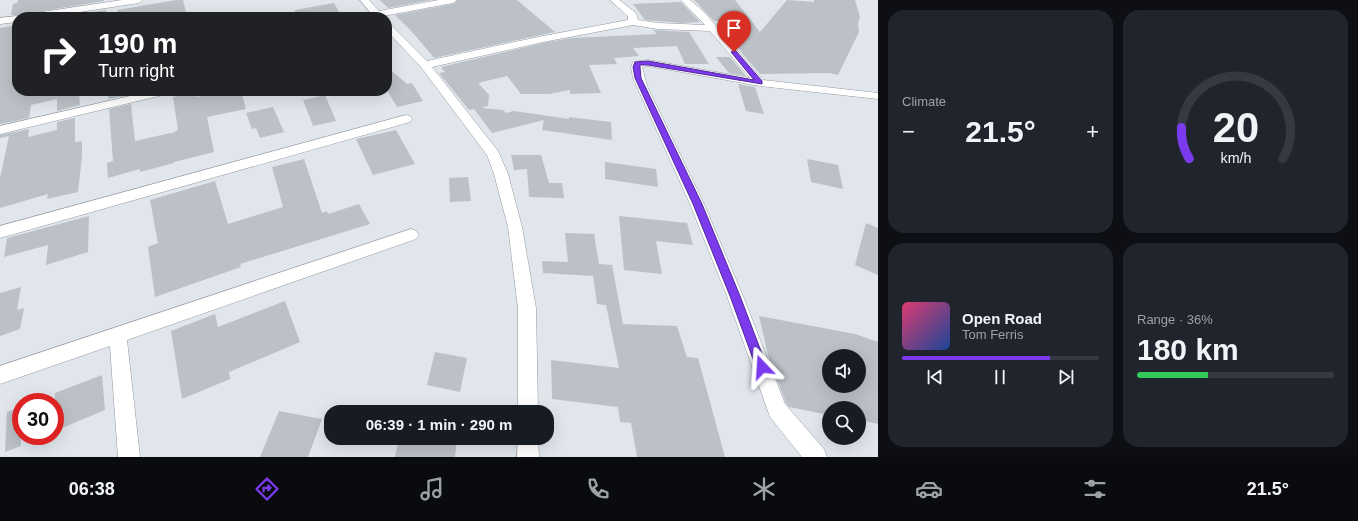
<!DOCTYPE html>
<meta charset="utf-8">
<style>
body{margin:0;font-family:Arial,sans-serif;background:#20242c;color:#f1f3f6;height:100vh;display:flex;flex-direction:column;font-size:15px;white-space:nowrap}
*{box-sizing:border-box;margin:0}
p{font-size:13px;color:#9ea1a6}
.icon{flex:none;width:22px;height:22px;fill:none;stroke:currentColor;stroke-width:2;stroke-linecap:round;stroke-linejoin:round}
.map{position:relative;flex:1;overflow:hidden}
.drawer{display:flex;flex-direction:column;gap:10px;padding:10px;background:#0d0f14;width:480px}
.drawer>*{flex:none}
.hud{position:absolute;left:12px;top:12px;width:380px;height:84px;border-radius:16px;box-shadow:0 4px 16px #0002;background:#202124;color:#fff;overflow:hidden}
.controls{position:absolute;left:822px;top:349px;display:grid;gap:8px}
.controls a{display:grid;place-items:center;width:44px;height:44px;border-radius:50%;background:#171b24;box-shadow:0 4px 16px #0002;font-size:20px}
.speed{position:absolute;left:12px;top:393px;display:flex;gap:8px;font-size:20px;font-weight:700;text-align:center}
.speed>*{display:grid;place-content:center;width:52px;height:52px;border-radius:50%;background:#171b24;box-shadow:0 4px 16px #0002;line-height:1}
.speed .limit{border:6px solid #d22;background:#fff;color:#111}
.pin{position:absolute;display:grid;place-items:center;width:34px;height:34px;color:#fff;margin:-41px -17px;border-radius:50% 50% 50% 0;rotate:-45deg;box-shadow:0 0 4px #0007}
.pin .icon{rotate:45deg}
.me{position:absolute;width:44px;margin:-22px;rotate:340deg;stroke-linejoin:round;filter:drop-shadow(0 0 3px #0008)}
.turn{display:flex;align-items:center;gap:14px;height:84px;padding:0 20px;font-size:18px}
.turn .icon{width:52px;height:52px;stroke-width:2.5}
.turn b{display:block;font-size:28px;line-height:34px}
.big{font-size:30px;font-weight:700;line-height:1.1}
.drawer .card{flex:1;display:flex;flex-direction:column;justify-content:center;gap:6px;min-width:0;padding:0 14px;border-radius:16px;background:#20242c}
.drawer .dial{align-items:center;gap:0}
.dial svg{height:104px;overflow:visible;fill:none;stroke:#363941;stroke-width:7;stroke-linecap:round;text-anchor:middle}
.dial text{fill:#f1f3f6;stroke:none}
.song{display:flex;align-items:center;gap:12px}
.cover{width:48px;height:48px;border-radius:6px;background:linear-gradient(135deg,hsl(340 70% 55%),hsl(220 70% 35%))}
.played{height:4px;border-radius:2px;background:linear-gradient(90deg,#7c3aed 75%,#363941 75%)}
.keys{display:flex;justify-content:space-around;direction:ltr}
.heat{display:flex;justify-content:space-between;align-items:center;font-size:22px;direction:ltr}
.charge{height:6px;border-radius:3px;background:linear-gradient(90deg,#34c759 36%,#363941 0)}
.drawer .tiles{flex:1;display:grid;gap:10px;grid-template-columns:repeat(2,1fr)}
.trip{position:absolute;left:324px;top:405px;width:230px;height:40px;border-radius:16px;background:#171b24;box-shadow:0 4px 16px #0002;font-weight:700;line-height:40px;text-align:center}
.tab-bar{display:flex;height:64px;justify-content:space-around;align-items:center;background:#090b0e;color:#9ea1a6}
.tab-bar .icon{width:28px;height:28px}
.tab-bar .active{color:#7c3aed}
.tab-bar b{font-size:18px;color:#f1f3f6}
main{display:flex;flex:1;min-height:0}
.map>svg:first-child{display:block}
.building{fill:#bbc1c7;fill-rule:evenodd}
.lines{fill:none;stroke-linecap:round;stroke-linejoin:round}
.minor-casing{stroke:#959aa0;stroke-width:1}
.minor{fill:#fff;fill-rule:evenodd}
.route{fill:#7c3aed;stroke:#51269a}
</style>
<main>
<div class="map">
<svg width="878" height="457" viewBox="0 0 878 457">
<rect width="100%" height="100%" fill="#e0e6ec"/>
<g class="building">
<polygon points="18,0 104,0 104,1 29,13 21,17 17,15 11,15 13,4 17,3"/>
<polygon points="176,0 183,0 186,13 163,17 118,17 117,10"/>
<polygon points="380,0 431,0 388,8"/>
<polygon points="458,0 517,0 555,32 434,58 414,34 395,15 453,4"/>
<polygon points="694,0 735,0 760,32 787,0 814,2 814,0 855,0 860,17 858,23 859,32 838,75 829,73 760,74 742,53 721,21 714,21"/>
<polygon points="681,2 700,22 683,23 645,20 633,4"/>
<polygon points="334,3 342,17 295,17 295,10"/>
<polygon points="106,10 107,17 57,17"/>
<polygon points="17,25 17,91 79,91 80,105 57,111 57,99 31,105 29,118 0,124 0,28"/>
<polygon points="653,30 689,32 709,64 685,64 677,46 633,48 639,56 614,58 617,64 589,65 601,93 570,94 570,90 549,94 521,94 507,76 478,83 489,95 488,106 481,108 503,110 506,113 514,111 569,119 569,117 611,122 612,140 542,130 544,120 492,133 474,109 469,110 439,73 445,72 441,67 543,43 571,38 657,34"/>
<polygon points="716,57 730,57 746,76 729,73"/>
<polygon points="387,67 407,84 412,83 423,101 397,107 387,90"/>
<polygon points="738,84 755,87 764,114 746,111"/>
<polygon points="108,91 129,91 130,95 108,99"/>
<polygon points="224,91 241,91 246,109 207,117 214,152 174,162 174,163 140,172 140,169 108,178 107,163 113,161 109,109 131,104 135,141 175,132 175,131 178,130 173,97 195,92 196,97"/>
<polygon points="325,95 336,121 313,126 303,100"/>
<polygon points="273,107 284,132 260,138 256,128 252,129 246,113"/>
<polygon points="75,118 75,142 82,141 82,157 78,192 47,199 48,194 0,208 0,178 9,136 0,138 0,135 29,129 28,137 57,130 57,122"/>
<polygon points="396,130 415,164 373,175 356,139"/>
<polygon points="511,155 541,155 549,183 562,183 564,198 529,197 527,169 514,170"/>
<polygon points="304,159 322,213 327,211 328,214 359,204 370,224 240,264 241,267 155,297 148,247 158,243 150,200 215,181 228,224 283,207 272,167"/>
<polygon points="807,159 838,165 843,189 811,182"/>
<polygon points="605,162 656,169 658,187 605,179"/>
<polygon points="468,177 471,201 450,202 449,178"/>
<polygon points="89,216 88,252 46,265 48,245 4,257 7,238"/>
<polygon points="619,216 687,223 693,245 656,241 662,274 624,270"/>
<polygon points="866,223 878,228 878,275 855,265"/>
<polygon points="565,233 594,234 599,264 612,265 623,324 677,326 687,357 698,358 725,457 637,457 631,423 620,422 618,407 552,399 551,360 619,368 606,305 597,304 593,276 543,273 542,261 568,262"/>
<polygon points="21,287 17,310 24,308 20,329 0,336 0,293"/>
<polygon points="285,301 300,342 229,372 230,379 182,399 171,331 215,314 218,327"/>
<path d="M759,316L855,334L878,342V424L859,420V408H829V415L789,407L786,403L769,359ZM829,356H859V386H829Z"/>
<polygon points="435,352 467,358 460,392 427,385"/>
<polygon points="102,375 105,410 55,431 55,393"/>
<polygon points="21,407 21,446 5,452 7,412"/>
<polygon points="279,411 322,419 308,457 260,457"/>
<polygon points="399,438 457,438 455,457 395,457"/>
</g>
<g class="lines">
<defs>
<g id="minor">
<polygon points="122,0 143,0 139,3 47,17 24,17 29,14"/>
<polygon points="360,0 369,0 379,11 439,0 457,0 453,3 383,16 384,17 374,17"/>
<polygon points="610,0 619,0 636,13 638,20 658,23 705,25 681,0 690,0 704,12 763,80 878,93 878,99 760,86 648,66 642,67 647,86 704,204 743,296 785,404 824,449 827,457 802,457 770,417 727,296 690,204 633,78 631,67 633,62 648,60 750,78 710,31 658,29 633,25 543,42 432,67 498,151 508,174 522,227 536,308 538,412 518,412 518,308 508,227 494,174 487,155 421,67 387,31 387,23 390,24 427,61 543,36 628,20 628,16"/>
<polygon points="17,16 20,17 17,17 17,22 0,24 0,18"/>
<polygon points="152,91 173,91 167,94 0,134 0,126"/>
<polygon points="406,115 410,116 412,119 410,122 0,238 0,226"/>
<polygon points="411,229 416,231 419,235 416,239 127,340 140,457 118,457 110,346 0,384 0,366"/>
<polygon points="518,438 538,438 539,457 517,457"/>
</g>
</defs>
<use href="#minor" class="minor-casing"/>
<use href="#minor" class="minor"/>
</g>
<polygon class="route" points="734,50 736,51 762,81 762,84 648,65 640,65 640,67 641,78 702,204 740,296 767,367 766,371 762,372 758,371 756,367 730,296 693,204 635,78 633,67 635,62 648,61 754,80 731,52"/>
</svg>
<div class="controls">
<a><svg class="icon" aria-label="sound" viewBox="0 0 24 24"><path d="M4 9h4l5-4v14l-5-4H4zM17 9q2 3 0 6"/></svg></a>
<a><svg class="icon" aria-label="search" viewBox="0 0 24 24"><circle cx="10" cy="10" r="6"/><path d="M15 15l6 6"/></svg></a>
</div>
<div class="speed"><div class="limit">30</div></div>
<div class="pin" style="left:734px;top:52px;background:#d93025"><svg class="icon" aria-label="arrive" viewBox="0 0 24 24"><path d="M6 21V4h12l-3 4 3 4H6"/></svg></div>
<svg class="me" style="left:762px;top:367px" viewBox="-20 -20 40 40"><path d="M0-17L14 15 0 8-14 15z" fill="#7c3aed" stroke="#fff" stroke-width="4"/></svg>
<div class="trip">06:39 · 1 min · 290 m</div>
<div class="hud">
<div class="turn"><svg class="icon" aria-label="right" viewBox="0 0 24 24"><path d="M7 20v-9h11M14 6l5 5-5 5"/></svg><div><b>190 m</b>Turn right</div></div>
</div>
</div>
<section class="drawer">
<div class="tiles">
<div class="card"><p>Climate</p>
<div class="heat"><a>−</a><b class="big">21.5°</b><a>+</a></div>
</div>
<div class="card dial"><svg viewBox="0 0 100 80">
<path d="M14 69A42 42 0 1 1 86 69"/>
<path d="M14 69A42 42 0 0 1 8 45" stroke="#7c3aed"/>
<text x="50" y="56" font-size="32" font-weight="700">20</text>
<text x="50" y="72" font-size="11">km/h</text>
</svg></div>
<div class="card">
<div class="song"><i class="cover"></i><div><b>Open Road</b><p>Tom Ferris</p></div></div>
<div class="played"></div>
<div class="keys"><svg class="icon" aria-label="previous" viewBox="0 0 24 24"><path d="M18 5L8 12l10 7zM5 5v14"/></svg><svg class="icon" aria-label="pause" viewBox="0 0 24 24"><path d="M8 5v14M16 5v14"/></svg><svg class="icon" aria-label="next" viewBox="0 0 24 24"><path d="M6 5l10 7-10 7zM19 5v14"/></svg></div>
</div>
<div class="card"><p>Range · 36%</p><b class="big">180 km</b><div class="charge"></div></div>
</div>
</section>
</main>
<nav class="tab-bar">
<b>06:38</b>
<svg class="icon active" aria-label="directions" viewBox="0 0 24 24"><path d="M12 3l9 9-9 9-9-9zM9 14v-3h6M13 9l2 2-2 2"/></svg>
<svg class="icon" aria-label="music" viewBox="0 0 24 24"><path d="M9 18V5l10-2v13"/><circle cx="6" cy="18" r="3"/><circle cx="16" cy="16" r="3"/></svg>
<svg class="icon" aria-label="phone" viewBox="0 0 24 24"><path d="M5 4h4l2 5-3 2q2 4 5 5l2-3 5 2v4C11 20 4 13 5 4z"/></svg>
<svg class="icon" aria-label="climate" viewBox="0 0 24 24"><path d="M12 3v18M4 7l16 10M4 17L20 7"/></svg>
<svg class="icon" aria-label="car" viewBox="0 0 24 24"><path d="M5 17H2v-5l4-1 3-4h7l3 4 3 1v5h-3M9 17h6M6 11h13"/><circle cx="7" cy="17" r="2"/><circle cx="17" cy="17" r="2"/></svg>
<svg class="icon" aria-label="filters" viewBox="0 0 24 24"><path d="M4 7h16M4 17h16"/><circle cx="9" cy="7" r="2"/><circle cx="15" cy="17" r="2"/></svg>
<b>21.5°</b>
</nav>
